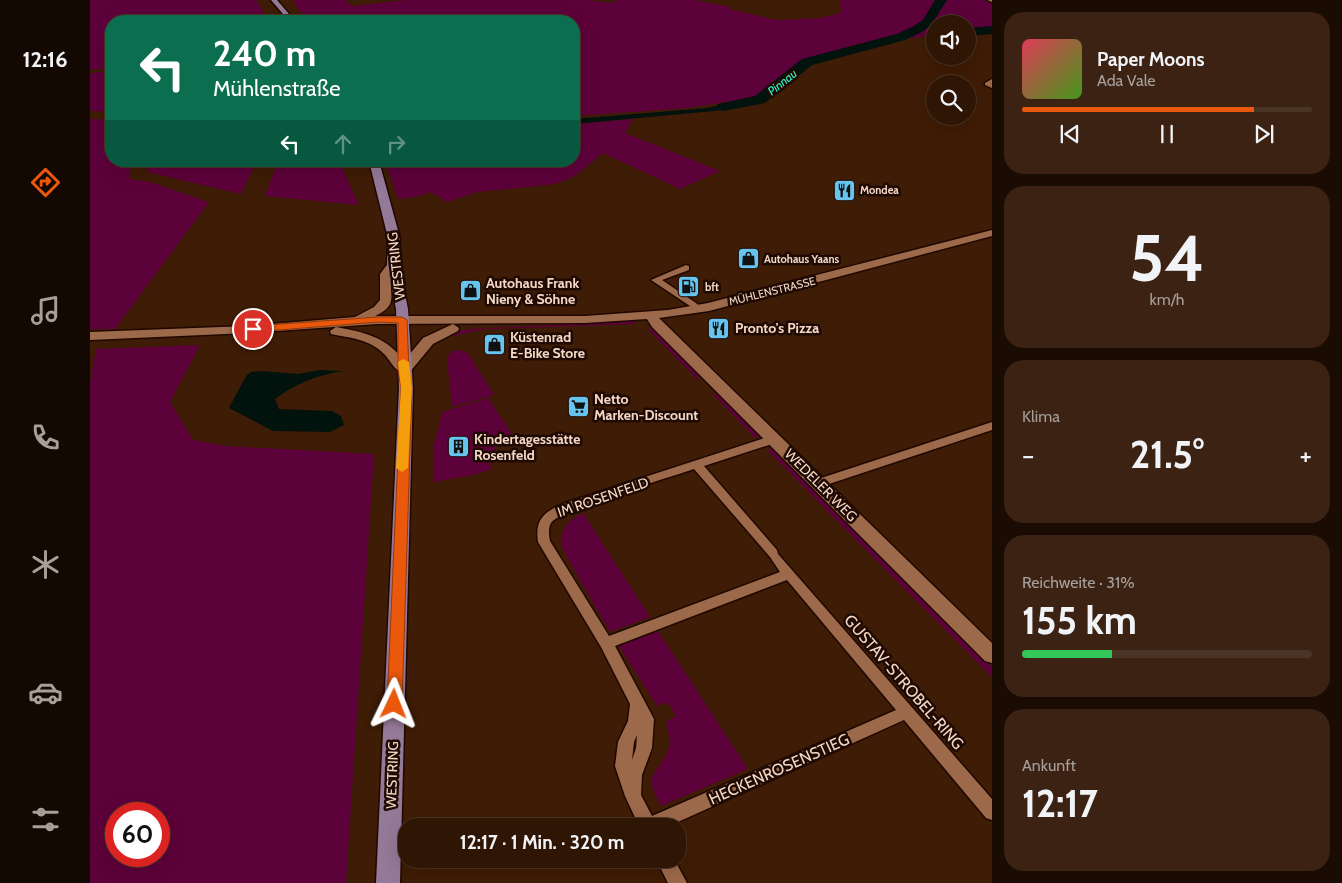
<!DOCTYPE html>
<html lang="de">
<meta charset="utf-8">
<style>
body{margin:0;font-family:Cabin,sans-serif;background:#3b2213;color:#f1f3f6;height:100vh;display:flex;flex-direction:column;font-size:19px;white-space:nowrap}
*{box-sizing:border-box;margin:0}
p{font-size:16px;color:#a79f9a}
.icon{flex:none;width:28px;height:28px;fill:none;stroke:currentColor;stroke-width:2;stroke-linecap:round;stroke-linejoin:round}
.map{position:relative;flex:1;overflow:hidden}
.sheet{display:flex;flex-direction:column;gap:12px;padding:12px;background:#1a0c02;width:350px}
.sheet>*{flex:none}
.hud{position:absolute;left:15px;top:15px;width:475px;height:152px;border-radius:20px;box-shadow:0 5px 20px #0002,0 0 0 1px #4a3426;background:#0b6e4f;color:#fff;overflow:hidden}
.buttons{position:absolute;left:836px;top:15px;display:grid;gap:10px}
.buttons a{display:grid;place-items:center;width:50px;height:50px;border-radius:50%;background:#2f1504;box-shadow:0 5px 20px #0002,0 0 0 1px #4a3426;font-size:25px}
.speed{position:absolute;left:15px;top:802px;display:flex;gap:10px;font-size:25px;font-weight:700;text-align:center}
.speed>*{display:grid;place-content:center;width:65px;height:65px;border-radius:50%;background:#2f1504;box-shadow:0 5px 20px #0002,0 0 0 1px #4a3426;line-height:1}
.speed .limit{border:8px solid #d22;background:#fff;color:#111}
.pin{position:absolute;display:grid;place-items:center;width:42px;height:42px;color:#fff;margin:-21px;border:2px solid #fff;border-radius:50%;box-shadow:0 1px 5px #0007}
.me{position:absolute;width:55px;margin:-28px;rotate:2deg;stroke-linejoin:round;filter:drop-shadow(0 0 4px #0008)}
.turn{display:flex;align-items:center;gap:18px;height:105px;padding:0 25px;font-size:22px}
.turn .icon{width:65px;height:65px;stroke-width:2.5}
.turn b{display:block;font-size:35px;line-height:42px}
.lanes{display:flex;align-items:center;height:48px;padding:0 25px;background:#0003;justify-content:center;gap:25px;direction:ltr}
.lanes .off{opacity:.35}
.big{font-size:38px;font-weight:800;line-height:1.1}
.sheet .card{flex:1;display:flex;flex-direction:column;justify-content:center;gap:8px;min-width:0;padding:0 18px;border-radius:20px;background:#3b2213}
.sheet .dial{align-items:center;gap:0}
.dial b{font-size:65px;line-height:1}
.song{display:flex;align-items:center;gap:15px}
.cover{width:60px;height:60px;border-radius:8px;background:linear-gradient(135deg,hsl(350 70% 55%),hsl(100 70% 35%))}
.played{height:5px;border-radius:2px;background:linear-gradient(90deg,#ea580c 80%,#4a3426 80%)}
.keys{display:flex;justify-content:space-around;direction:ltr}
.heat{display:flex;justify-content:space-between;align-items:center;font-size:28px;direction:ltr}
.charge{height:8px;border-radius:4px;background:linear-gradient(90deg,#34c759 31%,#4a3426 0)}
.trip{position:absolute;left:308px;top:818px;width:288px;height:50px;border-radius:20px;background:#2f1504;box-shadow:0 5px 20px #0002,0 0 0 1px #4a3426;font-weight:800;line-height:50px;text-align:center}
main{display:flex;flex:1;min-height:0}
.tab-bar{display:flex;flex-direction:column;width:90px;justify-content:space-around;align-items:center;background:#130802;color:#a79f9a}
.tab-bar .icon{width:35px;height:35px}
.tab-bar .current{color:#ea580c}
.tab-bar b{font-size:22px;color:#f1f3f6}
.map>svg:first-child{display:block}
.green{fill:#5d013a;fill-rule:evenodd}
.water{fill:#02120d}
.lines{fill:none;stroke-linecap:round;stroke-linejoin:round}
.river{fill:#02120d;fill-rule:evenodd}
.street-casing{stroke:#200800;stroke-width:3}
.secondary-casing{stroke:#200800;stroke-width:3}
.primary-casing{stroke:#200800;stroke-width:3}
.street{fill:#9d694b;fill-rule:evenodd}
.secondary{fill:#9d694b;fill-rule:evenodd}
.primary{fill:#957998;fill-rule:evenodd}
.route{fill:#ea580c;stroke:#983908}
.slow{fill:#f59e0b}
.labels{text-anchor:middle;dominant-baseline:central;stroke-width:5;stroke-linejoin:round;paint-order:stroke}
.far-poi-label{font-size:11px;font-weight:bold;fill:#f4d7c6;stroke:#1e0a02;text-anchor:start}
.far-street-label{font-size:11px;fill:#f4d7c6;stroke:#1e0a02}
.far-water-label{font-size:12px;font-style:italic;fill:#33fbc9;stroke:#1e0a02}
.street-label{font-size:14px;fill:#f4d7c6;stroke:#1e0a02}
.poi-label{font-size:14px;font-weight:bold;fill:#f4d7c6;stroke:#1e0a02;text-anchor:start}
.near-street-label{font-size:16px;fill:#f4d7c6;stroke:#1e0a02}
</style>
<main>
<nav class="tab-bar">
<b>12:16</b>
<svg class="icon current" aria-label="directions" viewBox="0 0 24 24"><path d="M12 3l9 9-9 9-9-9zM9 14v-3h6M13 9l2 2-2 2"/></svg>
<svg class="icon" aria-label="music" viewBox="0 0 24 24"><path d="M9 18V5l10-2v13"/><circle cx="6" cy="18" r="3"/><circle cx="16" cy="16" r="3"/></svg>
<svg class="icon" aria-label="phone" viewBox="0 0 24 24"><path d="M5 4h4l2 5-3 2q2 4 5 5l2-3 5 2v4C11 20 4 13 5 4z"/></svg>
<svg class="icon" aria-label="climate" viewBox="0 0 24 24"><path d="M12 3v18M4 7l16 10M4 17L20 7"/></svg>
<svg class="icon" aria-label="car" viewBox="0 0 24 24"><path d="M5 17H2v-5l4-1 3-4h7l3 4 3 1v5h-3M9 17h6M6 11h13"/><circle cx="7" cy="17" r="2"/><circle cx="17" cy="17" r="2"/></svg>
<svg class="icon" aria-label="filters" viewBox="0 0 24 24"><path d="M4 7h16M4 17h16"/><circle cx="9" cy="7" r="2"/><circle cx="15" cy="17" r="2"/></svg>
</nav>
<div class="map">
<svg width="902" height="883" viewBox="0 0 902 883">
<rect width="100%" height="100%" fill="#3f1c05"/>
<g class="green">
<polygon points="0,0 166,0 179,21 21,21 21,69 0,69"/>
<polygon points="203,0 255,0 262,6 317,0 498,0 520,3 529,0 604,0 641,7 639,9 686,20 730,18 751,13 750,0 892,0 902,3 902,30 878,32 878,24 845,24 845,35 823,38 811,37 828,29 834,24 808,34 755,48 720,59 690,77 662,98 597,108 484,116 484,21 256,21 256,19 239,17 218,19 207,8"/>
<polygon points="21,71 21,112 0,111 0,73"/>
<polygon points="0,119 21,120 21,161 40,161 39,179 60,182 119,202 25,329 0,329"/>
<polygon points="543,119 535,133 630,171 590,189 513,153 485,176 465,184 388,192 357,202 341,192 325,197 308,199 295,161 484,161 484,124"/>
<polygon points="60,161 167,161 151,194 57,172"/>
<polygon points="188,161 249,161 269,205 175,196"/>
<polygon points="540,321 544,321 545,324 396,329 348,339 364,332 381,329"/>
<polygon points="562,326 609,373 608,380 559,330"/>
<path d="M110,345L80,402L103,440L135,446L284,454L256,883H0V383L6,349ZM26,814H69V856H26Z"/>
<polygon points="366,350 375,351 379,355 404,395 362,407 357,359 360,353"/>
<polygon points="622,393 633,396 667,430 668,435 666,439"/>
<polygon points="398,398 426,440 404,447 412,459 399,464 402,469 383,475 344,482 343,448 352,412"/>
<polygon points="681,449 689,453 902,667 902,677 677,450"/>
<path d="M493,513L560,617L520,632L474,552C467,533 476,521 493,513Z"/>
<path d="M568,631L658,769L571,806L563,790L561,778C577,752 584,754 576,721L586,716L577,702L567,706L529,646Z"/>
</g>
<g class="water">
<polygon points="662,98 673,102 624,111 484,124 484,119 617,108"/>
<path d="M230,370L252,371C226,376 206,383 185,399L189,409L242,411L251,416L254,425L240,432L183,431L139,408L156,376L161,372L171,371L208,374Z"/>
</g>
<g class="lines">
<g class="river">
<polygon points="845,0 857,0 841,25 832,32 815,40 722,65 675,103 633,111 628,110 626,107 628,104 665,96 712,59 807,34 824,26 833,20"/>
<polygon points="902,26 902,34 878,36 878,28"/>
</g>
<defs>
<g id="street">
<polygon points="902,79 902,88 895,85 895,83"/>
<polygon points="596,265 599,266 599,270 572,280 606,303 608,305 603,308 561,280"/>
<polygon points="902,422 902,430 733,486 725,486 723,483 725,480"/>
<path d="M684,435L690,439L688,442L614,466L687,550L688,554L902,799V820L896,818L814,720L579,826H549L535,796L525,766L528,742L538,721L540,704L511,647L448,542C444,517 457,510 478,502ZM604,469L680,557L690,572L519,636L460,541C459,535 458,528 461,523C470,509 582,477 604,469ZM697,580L806,710L562,816L551,795L552,775L562,748L564,719L525,646ZM547,735L546,748L542,760L544,742Z"/>
<polygon points="566,859 584,859 597,883 578,883"/>
</g>
<g id="secondary">
<polygon points="898,0 902,0 902,2 899,1"/>
<path d="M902,230V236L619,311L569,318L902,643V663L895,661L562,327L557,319L495,323L287,324L158,333L0,340V332L158,326L265,317L284,307L290,300V274L299,262L303,261L309,264C307,267 303,271 302,274C297,294 311,304 285,316H495L578,310L618,303Z"/>
<path d="M363,324L369,328L368,331L343,344L319,373C306,376 301,360 293,353C279,339 260,338 241,334L240,331L246,327C274,332 297,337 314,361L333,338Z"/>
</g>
<g id="primary">
<polygon points="181,0 187,0 205,21 199,21"/>
<polygon points="279,161 289,161 310,238 309,264 318,309 323,388 310,883 286,883 309,388 306,309 297,264 298,238"/>
</g>
</defs>
<use href="#street" class="street-casing"/>
<use href="#secondary" class="secondary-casing"/>
<use href="#primary" class="primary-casing"/>
<use href="#street" class="street"/>
<use href="#secondary" class="secondary"/>
<use href="#primary" class="primary"/>
</g>
<polygon class="route" points="288,317 312,317 317,320 319,370 322,388 312,704 310,709 304,711 299,709 297,704 311,388 308,370 308,323 288,322 163,332 158,329 163,326"/>
<polygon class="slow" points="313,359 319,362 322,388 318,468 312,472 306,468 311,388 308,362"/>
<defs>
<symbol id="restaurant-square" viewBox="-11 -11 22 22"><rect x="-9" y="-9" width="18" height="18" rx="4" fill="#67c4ef" stroke="#1e0a02"/><path d="M-5-6h1v4h1v-4h1v4h1v-4h1v5L-1.5 .5V6h-2V.5L-5-1ZM5-6V6H3V1.5H1.5Q1.5-4 5-6Z" fill="#111"/></symbol>
<symbol id="shop-square" viewBox="-11 -11 22 22"><rect x="-9" y="-9" width="18" height="18" rx="4" fill="#67c4ef" stroke="#1e0a02"/><path d="M-5-2.5h2.3a2.7 3.5 0 0 1 5.4 0H5L5.5 6h-11ZM-1.5-2.5h3a1.5 2.3 0 0 0-3 0Z" fill="#111"/></symbol>
<symbol id="fuel-square" viewBox="-11 -11 22 22"><rect x="-9" y="-9" width="18" height="18" rx="4" fill="#67c4ef" stroke="#1e0a02"/><path d="M-5.5-6h7V0h2V4h1.3V-2.5L3-4.5l.8-.8L6-3V5H2.5V1h-1V6h-7ZM-4.2-4.7v3.2H.2V-4.7Z" fill="#111"/></symbol>
<symbol id="supermarket-square" viewBox="-11 -11 22 22"><rect x="-9" y="-9" width="18" height="18" rx="4" fill="#67c4ef" stroke="#1e0a02"/><path d="M-6-5.5h2.5l.6 2H6L4.5 2H-2.5L-4.4-4H-6ZM-1.5 3.2a1.3 1.3 0 1 0 .1 0ZM3 3.2a1.3 1.3 0 1 0 .1 0Z" fill="#111"/></symbol>
<symbol id="building-square" viewBox="-11 -11 22 22"><rect x="-9" y="-9" width="18" height="18" rx="4" fill="#67c4ef" stroke="#1e0a02"/><path d="M-4-6H4V6H1V3H-1V6H-4ZM-2.5-4.3h1.7v1.8h-1.7ZM.8-4.3h1.7v1.8H.8ZM-2.5-1h1.7V.8h-1.7ZM.8-1h1.7V.8H.8Z" fill="#111"/></symbol>
</defs>
<g fill-rule="evenodd">
<use href="#restaurant-square" x="742" y="178" width="25" height="25"/>
<use href="#shop-square" x="646" y="246" width="25" height="25"/>
<use href="#fuel-square" x="586" y="274" width="25" height="25"/>
<use href="#shop-square" x="368" y="278" width="25" height="25"/>
<use href="#restaurant-square" x="616" y="316" width="25" height="25"/>
<use href="#shop-square" x="392" y="332" width="25" height="25"/>
<use href="#supermarket-square" x="476" y="394" width="25" height="25"/>
<use href="#building-square" x="356" y="434" width="25" height="25"/>
</g>
<g class="labels">
<g class="far-poi-label">
<text x="770" y="190">Mondea</text>
<text x="674" y="259">Autohaus Yaans</text>
<text x="615" y="287">bft</text>
</g>
<g class="far-street-label">
<text transform="translate(682 291) rotate(-14)">MÜHLENSTRASSE</text>
</g>
<g class="far-water-label">
<text transform="translate(692 82) rotate(-39)">Pinnau</text>
</g>
<g class="street-label">
<text transform="translate(306 266) rotate(-97)">WESTRING</text>
<text transform="translate(731 485) rotate(45)">WEDELER WEG</text>
<text transform="translate(513 497) rotate(-19)">IM ROSENFELD</text>
<text transform="translate(302 775) rotate(-88)">WESTRING</text>
</g>
<g class="poi-label">
<text x="396" y="283">Autohaus Frank<tspan x="396" dy="16">Nieny &amp; Söhne</tspan></text>
<text x="645" y="328">Pronto's Pizza</text>
<text x="420" y="337">Küstenrad<tspan x="420" dy="16">E-Bike Store</tspan></text>
<text x="504" y="399">Netto<tspan x="504" dy="16">Marken-Discount</tspan></text>
<text x="384" y="439">Kindertagesstätte<tspan x="384" dy="16">Rosenfeld</tspan></text>
</g>
<g class="near-street-label">
<text transform="translate(814 682) rotate(49)">GUSTAV-STROBEL-RING</text>
<text transform="translate(689 769) rotate(-24)">HECKENROSENSTIEG</text>
</g>
</g>
</svg>
<div class="buttons">
<a><svg class="icon" aria-label="sound" viewBox="0 0 24 24"><path d="M4 9h4l5-4v14l-5-4H4zM17 9q2 3 0 6"/></svg></a>
<a><svg class="icon" aria-label="search" viewBox="0 0 24 24"><circle cx="10" cy="10" r="6"/><path d="M15 15l6 6"/></svg></a>
</div>
<div class="speed"><div class="limit">60</div></div>
<div class="pin" style="left:163px;top:329px;background:#d93025"><svg class="icon" aria-label="arrive" viewBox="0 0 24 24"><path d="M6 21V4h12l-3 4 3 4H6"/></svg></div>
<svg class="me" style="left:304px;top:704px" viewBox="-20 -20 40 40"><path d="M0-17L14 15 0 8-14 15z" fill="#ea580c" stroke="#fff" stroke-width="4"/></svg>
<div class="trip">12:17 · 1 Min. · 320 m</div>
<div class="hud">
<div class="turn"><svg class="icon" aria-label="left" viewBox="0 0 24 24"><path d="M17 20v-9H6M10 6l-5 5 5 5"/></svg><div><b>240 m</b>Mühlenstraße</div></div>
<div class="lanes"><svg class="icon" aria-label="left" viewBox="0 0 24 24"><path d="M17 20v-9H6M10 6l-5 5 5 5"/></svg><svg class="icon off" aria-label="ahead" viewBox="0 0 24 24"><path d="M12 20V5M6 11l6-6 6 6"/></svg><svg class="icon off" aria-label="right" viewBox="0 0 24 24"><path d="M7 20v-9h11M14 6l5 5-5 5"/></svg></div>
</div>
</div>
<section class="sheet">
<div class="card">
<div class="song"><i class="cover"></i><div><b>Paper Moons</b><p>Ada Vale</p></div></div>
<div class="played"></div>
<div class="keys"><svg class="icon" aria-label="previous" viewBox="0 0 24 24"><path d="M18 5L8 12l10 7zM5 5v14"/></svg><svg class="icon" aria-label="pause" viewBox="0 0 24 24"><path d="M8 5v14M16 5v14"/></svg><svg class="icon" aria-label="next" viewBox="0 0 24 24"><path d="M6 5l10 7-10 7zM19 5v14"/></svg></div>
</div>
<div class="card dial"><b>54</b><p>km/h</p></div>
<div class="card"><p>Klima</p>
<div class="heat"><a>−</a><b class="big">21.5°</b><a>+</a></div>
</div>
<div class="card"><p>Reichweite · 31%</p><b class="big">155 km</b><div class="charge"></div></div>
<div class="card"><p>Ankunft</p><b class="big">12:17</b></div>
</section>
</main>
